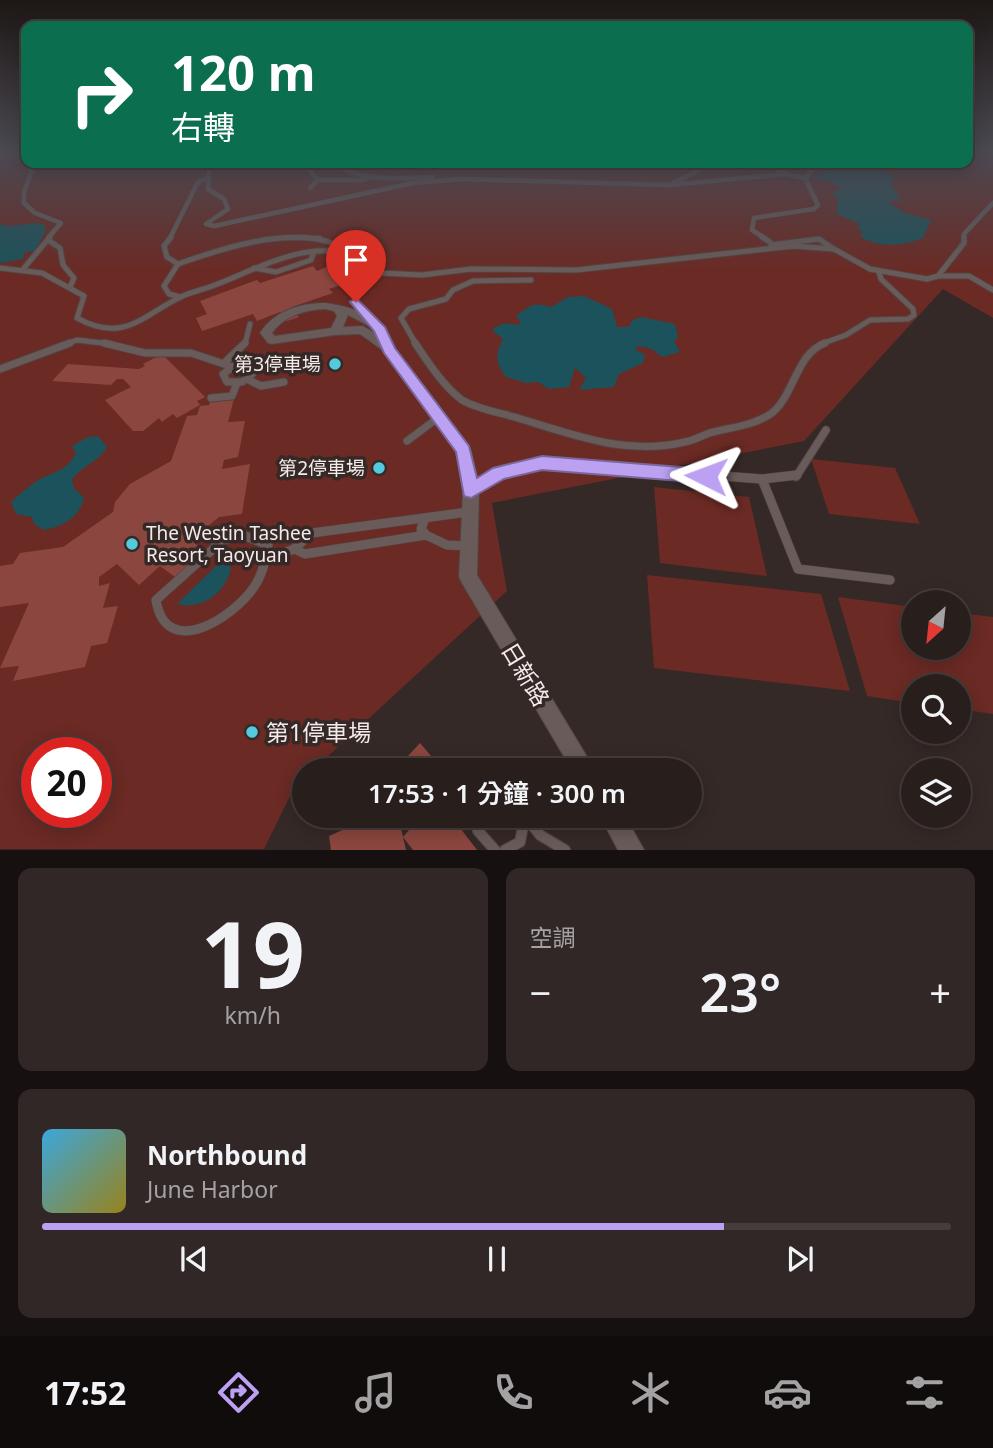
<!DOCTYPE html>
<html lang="zh-TW">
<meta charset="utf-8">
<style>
body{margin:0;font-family:"Noto Sans","Noto Sans TC",sans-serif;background:#302726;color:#f1f3f6;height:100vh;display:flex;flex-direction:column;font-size:26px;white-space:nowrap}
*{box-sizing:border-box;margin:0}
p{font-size:23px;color:#a5a2a4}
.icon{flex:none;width:38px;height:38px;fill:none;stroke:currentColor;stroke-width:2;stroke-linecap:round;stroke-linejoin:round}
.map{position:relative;height:850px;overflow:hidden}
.drawer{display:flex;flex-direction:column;gap:18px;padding:18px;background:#161110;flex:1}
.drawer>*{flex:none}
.guide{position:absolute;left:21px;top:21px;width:952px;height:147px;border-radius:14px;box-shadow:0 4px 18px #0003,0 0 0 2px #443d3b;background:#0b6e4f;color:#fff;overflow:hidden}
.needle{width:46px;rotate:207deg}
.tools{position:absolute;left:901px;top:590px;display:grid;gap:14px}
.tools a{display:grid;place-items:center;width:70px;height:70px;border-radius:50%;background:#281f1d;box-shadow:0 4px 18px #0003,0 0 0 2px #443d3b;font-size:35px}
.speed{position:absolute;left:21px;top:737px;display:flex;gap:14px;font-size:35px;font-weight:700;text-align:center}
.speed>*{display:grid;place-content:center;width:91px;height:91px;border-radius:50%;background:#281f1d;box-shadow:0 4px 18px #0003,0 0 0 2px #443d3b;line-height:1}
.speed .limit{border:10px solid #d22;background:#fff;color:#111}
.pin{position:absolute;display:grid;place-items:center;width:60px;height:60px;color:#fff;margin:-72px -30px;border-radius:50% 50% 50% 0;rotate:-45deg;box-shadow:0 0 7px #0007}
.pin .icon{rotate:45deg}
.me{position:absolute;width:77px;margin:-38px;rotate:273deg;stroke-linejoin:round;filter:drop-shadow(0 0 5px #0008)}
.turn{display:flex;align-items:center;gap:24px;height:147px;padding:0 35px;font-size:32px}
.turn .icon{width:91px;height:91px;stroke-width:2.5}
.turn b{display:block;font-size:49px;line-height:60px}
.big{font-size:52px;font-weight:600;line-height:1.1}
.drawer .widget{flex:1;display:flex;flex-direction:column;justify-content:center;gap:10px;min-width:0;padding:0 24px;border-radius:14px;background:#302726}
.drawer .dial{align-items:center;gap:0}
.dial b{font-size:91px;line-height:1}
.song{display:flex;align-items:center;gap:21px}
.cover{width:84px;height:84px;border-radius:10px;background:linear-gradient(135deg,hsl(200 70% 55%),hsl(50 70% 35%))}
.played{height:7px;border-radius:4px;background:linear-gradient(90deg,#bca0f2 75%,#443d3b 75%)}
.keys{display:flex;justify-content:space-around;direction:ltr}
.heat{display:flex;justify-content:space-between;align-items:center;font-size:38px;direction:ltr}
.drawer .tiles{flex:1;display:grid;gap:18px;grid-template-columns:1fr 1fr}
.widget:last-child{grid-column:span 2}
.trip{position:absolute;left:292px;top:758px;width:410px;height:70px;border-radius:35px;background:#281f1d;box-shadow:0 4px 18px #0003,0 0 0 2px #443d3b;font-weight:600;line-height:70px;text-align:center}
.dock{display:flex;height:112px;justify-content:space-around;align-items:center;background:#100c0c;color:#a5a2a4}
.dock .icon{width:49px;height:49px}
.dock .on{color:#bca0f2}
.dock b{font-size:32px;color:#f1f3f6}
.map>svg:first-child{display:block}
.green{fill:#6b2a24;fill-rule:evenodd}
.water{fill:#1c525b}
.building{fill:#8b463f}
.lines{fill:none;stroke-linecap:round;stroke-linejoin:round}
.service-far4-casing{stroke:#504544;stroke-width:5}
.service-far3-casing{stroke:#504544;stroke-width:7}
.service-far2-casing{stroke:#504544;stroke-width:9}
.service-far1-casing{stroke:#504544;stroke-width:10}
.service-casing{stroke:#504544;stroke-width:12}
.minor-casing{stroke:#504544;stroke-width:2}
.service-far4{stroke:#695b59;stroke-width:4.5}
.service-far3{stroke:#695b59;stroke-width:5}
.service-far2{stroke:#695b59;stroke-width:7}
.service-far1{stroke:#695b59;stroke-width:9}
.service{stroke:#695b59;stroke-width:10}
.minor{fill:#695b59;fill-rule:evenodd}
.route{fill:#bca0f2;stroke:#7a689d;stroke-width:2}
.poi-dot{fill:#55cadf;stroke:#352927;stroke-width:2.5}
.labels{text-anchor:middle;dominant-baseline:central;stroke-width:7;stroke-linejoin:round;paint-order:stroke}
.poi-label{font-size:19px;fill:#f3eae9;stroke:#352927;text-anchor:end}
.near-street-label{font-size:23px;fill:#f3eae9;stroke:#352927}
.near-poi-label{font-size:23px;fill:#f3eae9;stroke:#352927;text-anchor:start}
</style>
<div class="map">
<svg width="993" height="850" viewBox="0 0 993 850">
<rect width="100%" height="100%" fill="#352927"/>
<g class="green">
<path d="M0,153H26V163H968V153H993V318L943,289L804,441L492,503L507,591L313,770H304V778L295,786L264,849H0ZM37,752H96V812H37Z"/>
<polygon points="811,459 895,468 920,524 829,514"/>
<polygon points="654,487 749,497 767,576 660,563"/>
<polygon points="647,575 821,594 850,691 654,668"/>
<polygon points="838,597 913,607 914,648 959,648 959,613 993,617 993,714 959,709 959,686 914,686 913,703 867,696"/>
</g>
<g class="water">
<path d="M868,164L882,167L895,179L889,186L896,189L894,191L900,197L898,201H887L905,213L931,220L923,238C906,246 875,248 860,236L863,232L857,228L860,224L837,214V196L831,192L842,189L828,180L808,177L820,175L819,171Z"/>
<polygon points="38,223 44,225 46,230 35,251 25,252 23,259 0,263 0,224 9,226"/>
<path d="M584,296L612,309L617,327H628L633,320L641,317L675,324L678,337L674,341L680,352L662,357L652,349L638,346L635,349L645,355L643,363L619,374L614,387L579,390L586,378L575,368L569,387L549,389L538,382L526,383L506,377C495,362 495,354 503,339L494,332L493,328L505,323L519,325L520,321L516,316C529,306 534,301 551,307L568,297Z"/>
<path d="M98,436L107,447C99,462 81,466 72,480L74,488L84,498C79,518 63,526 44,530L34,524L32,517L16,514L11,502C20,494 33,482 44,477C59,471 68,468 76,453L72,446L88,437Z"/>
<path d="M225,557L231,568C225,593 203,610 177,604Z"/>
</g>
<g class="building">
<polygon points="313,266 317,271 329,266 344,284 329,289 333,293 292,307 299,317 287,321 280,312 257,321 253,314 202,331 196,318 207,314 200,301 257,280 260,283"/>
<polygon points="162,354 205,397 197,401 200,405 177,418 173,414 162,422 159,418 143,431 133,431 105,400 131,387 123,379 117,379 111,385 52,381 68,364 139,369 145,366 143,364"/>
<polygon points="234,399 228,422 245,421 238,457 224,460 222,469 250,464 242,514 219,517 191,540 204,551 175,577 160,566 139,585 117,564 99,577 99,586 110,583 103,608 118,606 107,643 91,646 85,667 13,681 19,666 0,668 29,603 0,607 0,566 13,564 20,553 63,547 113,512 115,502 130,484 171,461 187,416 197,415 200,406 209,405 210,402"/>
<polygon points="420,743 443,770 395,770"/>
<polygon points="374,816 398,816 403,837 415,823 408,816 451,816 477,850 413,850 403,837 406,850 331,850 329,836"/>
</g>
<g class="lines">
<defs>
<g id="service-far4">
<polyline points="27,163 32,171 24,192 24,203 35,213 61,223 48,238"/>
<polyline points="213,163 209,168 208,189 224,199 228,209 206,224 214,226 413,183 462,179 669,185 786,174 775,167 754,163"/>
<polyline points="305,163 317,180 363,180 371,177"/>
<path d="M333,163C360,183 401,178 433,177"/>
<polyline points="876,163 920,167 948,163"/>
<polyline points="815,167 849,163"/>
<polyline points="786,174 805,178 815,167 804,163"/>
<polyline points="673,183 698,171 699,163"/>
<polyline points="310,188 317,180"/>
<polyline points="170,238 198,182 208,178"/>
<polyline points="285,238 320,238"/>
<polyline points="765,238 752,230 754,218 814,209 818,205 805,178"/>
<polyline points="964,238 964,234 993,203"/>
</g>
<g id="service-far3">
<polyline points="171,237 164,246 167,257 178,264 164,286 169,294 180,297"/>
<polyline points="762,237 770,242"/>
<polyline points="48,240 60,248 63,265 74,278 70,287"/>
<polyline points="771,245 819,239 834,249"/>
<path d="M178,264C223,248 309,219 349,253"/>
<path d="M0,268L42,273L84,296L77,318C126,345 144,313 185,295C195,291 205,289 215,285C258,269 320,232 363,262L356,302L376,324"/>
<polyline points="24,268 50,237"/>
<polyline points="254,268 276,272 311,260 313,254"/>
<polyline points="360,272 422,275 471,269 576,270 794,246 834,249 870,269 927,279 938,276 964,243 964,237"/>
<polyline points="939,276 969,276 993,290"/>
<polyline points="66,344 77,340 111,344"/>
<polyline points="245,344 250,324"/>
<polyline points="416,344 401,318 409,309 446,299 453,290 473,281 531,280"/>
<polyline points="821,344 846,335 870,320 908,319 914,315 913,309 881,279 879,272"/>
</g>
<g id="service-far2">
<polyline points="104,343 145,353 191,353 230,366"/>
<path d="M415,343C428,362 443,386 462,400C477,409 501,413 518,418C574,435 629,457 689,441C697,439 705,434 713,432C733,427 751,426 769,415C794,399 795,354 825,343"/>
<polyline points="224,363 245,343"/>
<polygon points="237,364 250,364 253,373 242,382 227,382 223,374"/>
<polyline points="0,369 70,343"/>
<polyline points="247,379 261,386 284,382"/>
<polyline points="211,398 232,396 237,383"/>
<polyline points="407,441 439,417"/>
<polyline points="494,477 542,463 733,477"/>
<polyline points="796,477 826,430"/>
</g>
<g id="service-far1">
<polyline points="709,475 762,479 797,475"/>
<polyline points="762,479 798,569 890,580"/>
<polyline points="471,491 497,475"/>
<polyline points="425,518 421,529 426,535"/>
<path d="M245,536L268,545C266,560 263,574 254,587C233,618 166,661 156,600L223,540Z"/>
<polyline points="294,549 305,554 426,535 447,545 467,546"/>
<polyline points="268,559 294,549 312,533 468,512"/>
</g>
<g id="service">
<polyline points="476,816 478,831 495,850"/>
<polyline points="525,816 540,835 565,850"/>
<polyline points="505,850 520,842 525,816"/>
</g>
<g id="minor">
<path d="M325,303C349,306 375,314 389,335L383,339L393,346L471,450L479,491L477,575L595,770H572L462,583L459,577L463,491L457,451L385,352L360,334L335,335L272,344L268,343L260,333C274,311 300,303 325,303ZM325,309L334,311L337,316L331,328L275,336L272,333C284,316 305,310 325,309ZM348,315L369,326L376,334L363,326L343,327Z"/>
<polygon points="600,816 625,816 644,850 618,850"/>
</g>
</defs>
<use href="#service-far4" class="service-far4-casing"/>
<use href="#service-far3" class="service-far3-casing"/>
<use href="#service-far2" class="service-far2-casing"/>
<use href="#service-far1" class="service-far1-casing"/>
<use href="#service" class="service-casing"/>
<use href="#minor" class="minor-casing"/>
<use href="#service-far4" class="service-far4"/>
<use href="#service-far3" class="service-far3"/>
<use href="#service-far2" class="service-far2"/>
<use href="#service-far1" class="service-far1"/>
<use href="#service" class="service"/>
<use href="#minor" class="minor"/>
</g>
<linearGradient id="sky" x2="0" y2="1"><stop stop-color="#1d1715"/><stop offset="0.56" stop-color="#4b4952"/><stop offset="1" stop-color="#4b4952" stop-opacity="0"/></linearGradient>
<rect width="993" height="272" fill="url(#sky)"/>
<polygon class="route" points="356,298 385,327 395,348 469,446 477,478 493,468 542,456 706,469 714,476 706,483 542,470 504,479 471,498 464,496 456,452 384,353 374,331 350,302"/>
<g class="poi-dot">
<circle cx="335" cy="364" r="7"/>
<circle cx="379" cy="468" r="7"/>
<circle cx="132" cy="544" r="7"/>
<circle cx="252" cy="732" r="7"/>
</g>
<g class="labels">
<g class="poi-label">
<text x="321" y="364">第3停車場</text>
<text x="365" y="468">第2停車場</text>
<text x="146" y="533" text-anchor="start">The Westin Tashee<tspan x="146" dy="22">Resort, Taoyuan</tspan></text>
</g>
<g class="near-street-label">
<text transform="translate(526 674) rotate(59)">日新路</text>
</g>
<g class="near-poi-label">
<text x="266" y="732">第1停車場</text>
</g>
</g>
</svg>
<div class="tools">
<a><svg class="needle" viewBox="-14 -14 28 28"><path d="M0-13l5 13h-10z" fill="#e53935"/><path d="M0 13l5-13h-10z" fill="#a5a2a4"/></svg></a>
<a><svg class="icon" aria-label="search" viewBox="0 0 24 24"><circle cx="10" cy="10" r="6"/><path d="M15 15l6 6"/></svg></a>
<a><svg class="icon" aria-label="layers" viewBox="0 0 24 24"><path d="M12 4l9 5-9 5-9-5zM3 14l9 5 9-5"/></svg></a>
</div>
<div class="speed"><div class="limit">20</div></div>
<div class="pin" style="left:356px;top:302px;background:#d93025"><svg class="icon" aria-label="arrive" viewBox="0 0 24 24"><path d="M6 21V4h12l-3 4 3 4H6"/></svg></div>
<svg class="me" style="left:706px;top:476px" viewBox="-20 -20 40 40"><path d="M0-17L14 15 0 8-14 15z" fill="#bca0f2" stroke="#fff" stroke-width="4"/></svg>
<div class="trip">17:53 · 1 分鐘 · 300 m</div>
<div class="guide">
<div class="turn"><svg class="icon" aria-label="right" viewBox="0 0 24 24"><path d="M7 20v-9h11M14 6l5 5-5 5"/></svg><div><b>120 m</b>右轉</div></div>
</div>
</div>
<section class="drawer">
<div class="tiles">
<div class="widget dial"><b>19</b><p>km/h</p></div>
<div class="widget"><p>空調</p>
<div class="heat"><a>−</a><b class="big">23°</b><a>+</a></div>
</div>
<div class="widget">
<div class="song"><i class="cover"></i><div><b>Northbound</b><p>June Harbor</p></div></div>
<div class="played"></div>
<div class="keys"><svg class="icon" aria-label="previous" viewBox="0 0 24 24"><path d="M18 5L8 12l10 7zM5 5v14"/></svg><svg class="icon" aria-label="pause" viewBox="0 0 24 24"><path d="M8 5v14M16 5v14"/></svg><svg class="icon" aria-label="next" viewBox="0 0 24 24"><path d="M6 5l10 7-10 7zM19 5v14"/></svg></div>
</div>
</div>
</section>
<nav class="dock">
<b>17:52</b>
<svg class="icon on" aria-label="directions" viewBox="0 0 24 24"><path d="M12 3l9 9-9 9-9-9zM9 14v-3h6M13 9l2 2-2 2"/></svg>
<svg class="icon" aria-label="music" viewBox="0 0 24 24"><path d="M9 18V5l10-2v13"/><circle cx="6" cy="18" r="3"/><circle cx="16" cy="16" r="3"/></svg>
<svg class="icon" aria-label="phone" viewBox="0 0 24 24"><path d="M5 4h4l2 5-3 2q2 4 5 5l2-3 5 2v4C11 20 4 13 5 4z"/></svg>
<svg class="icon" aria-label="climate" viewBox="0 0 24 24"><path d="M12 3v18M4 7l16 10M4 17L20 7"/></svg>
<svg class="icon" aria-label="car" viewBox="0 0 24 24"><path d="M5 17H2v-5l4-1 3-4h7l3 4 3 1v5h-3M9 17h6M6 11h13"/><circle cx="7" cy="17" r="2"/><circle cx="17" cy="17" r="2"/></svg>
<svg class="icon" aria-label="filters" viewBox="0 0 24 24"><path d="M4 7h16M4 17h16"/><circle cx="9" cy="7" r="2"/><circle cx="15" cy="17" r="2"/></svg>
</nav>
